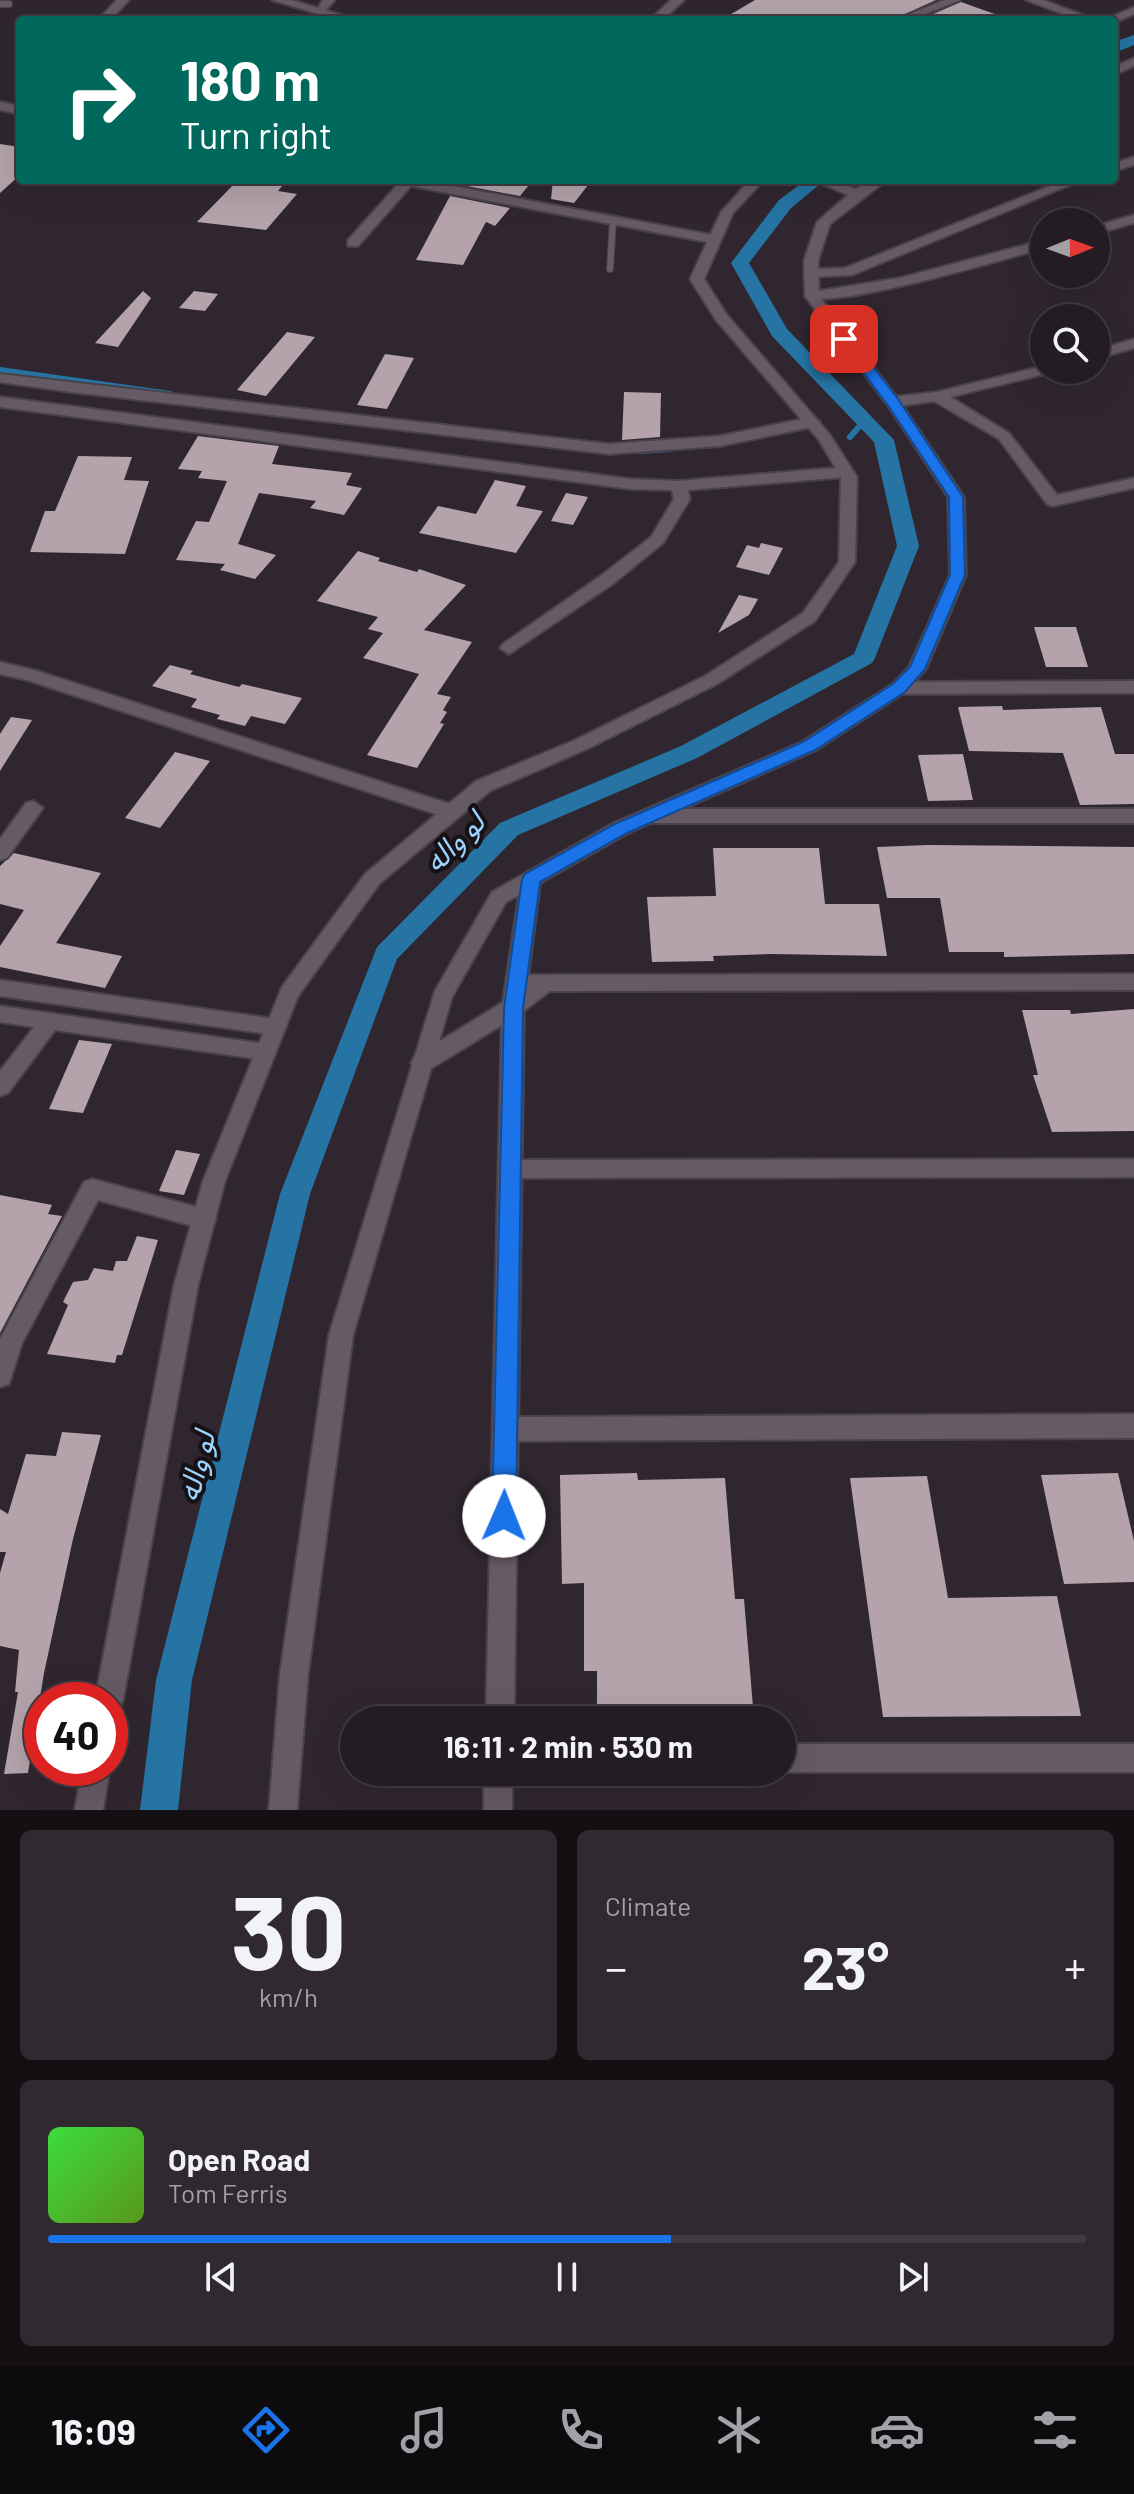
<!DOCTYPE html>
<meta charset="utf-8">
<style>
body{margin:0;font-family:Barlow,"Noto Sans Arabic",sans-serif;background:#302930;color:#f1f3f6;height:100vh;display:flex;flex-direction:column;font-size:30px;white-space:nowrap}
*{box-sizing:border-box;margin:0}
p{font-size:26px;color:#a3a1a6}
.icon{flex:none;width:44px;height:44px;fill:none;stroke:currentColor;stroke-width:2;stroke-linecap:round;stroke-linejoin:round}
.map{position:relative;height:1810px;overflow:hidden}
.side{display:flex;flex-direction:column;gap:20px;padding:20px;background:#140f13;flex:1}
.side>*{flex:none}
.banner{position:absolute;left:16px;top:16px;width:1102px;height:168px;border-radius:8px;box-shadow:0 8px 32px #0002,0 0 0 2px #413a41;background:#00695c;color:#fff;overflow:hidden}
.needle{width:52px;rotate:89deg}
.tools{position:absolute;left:1030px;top:208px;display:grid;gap:16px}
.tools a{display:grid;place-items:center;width:80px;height:80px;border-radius:50%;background:#241c23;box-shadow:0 8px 32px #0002,0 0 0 2px #413a41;font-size:40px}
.speed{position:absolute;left:24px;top:1682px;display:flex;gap:16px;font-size:40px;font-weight:700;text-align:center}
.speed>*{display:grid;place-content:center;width:104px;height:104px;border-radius:50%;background:#241c23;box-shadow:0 8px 32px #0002,0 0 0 2px #413a41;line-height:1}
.speed .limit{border:12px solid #d22;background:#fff;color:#111}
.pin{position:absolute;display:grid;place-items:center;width:68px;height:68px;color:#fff;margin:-34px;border-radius:16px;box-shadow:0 4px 12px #0006}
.me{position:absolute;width:88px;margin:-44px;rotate:1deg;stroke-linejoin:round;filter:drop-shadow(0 0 6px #0008)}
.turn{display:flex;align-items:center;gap:28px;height:168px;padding:0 32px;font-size:36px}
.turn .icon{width:104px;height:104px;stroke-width:2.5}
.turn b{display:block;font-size:56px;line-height:68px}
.big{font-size:60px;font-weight:700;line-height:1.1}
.side .card{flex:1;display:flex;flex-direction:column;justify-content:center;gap:12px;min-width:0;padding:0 28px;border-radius:12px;background:#302930}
.side .dial{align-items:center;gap:0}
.dial b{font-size:104px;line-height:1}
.song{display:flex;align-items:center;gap:24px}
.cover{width:96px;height:96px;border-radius:12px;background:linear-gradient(135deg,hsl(120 70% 55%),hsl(90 70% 35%))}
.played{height:8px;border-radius:4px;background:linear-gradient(90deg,#1a73e8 60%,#413a41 60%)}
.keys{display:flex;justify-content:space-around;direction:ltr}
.heat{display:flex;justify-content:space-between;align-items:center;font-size:44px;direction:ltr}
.side .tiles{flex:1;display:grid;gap:20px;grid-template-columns:1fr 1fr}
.card:last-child{grid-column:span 2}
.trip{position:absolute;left:340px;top:1706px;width:456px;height:80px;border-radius:40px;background:#241c23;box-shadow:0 8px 32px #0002,0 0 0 2px #413a41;font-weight:700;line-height:80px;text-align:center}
.menu{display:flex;height:128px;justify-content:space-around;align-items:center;background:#0e0b0e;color:#a3a1a6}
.menu .icon{width:56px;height:56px}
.menu .active{color:#1a73e8}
.menu b{font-size:36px;color:#f1f3f6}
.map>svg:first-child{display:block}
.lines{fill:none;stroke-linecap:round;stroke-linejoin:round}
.stream{stroke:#2574a4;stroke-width:6}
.canal{fill:#2574a4;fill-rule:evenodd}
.building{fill:#b4a3aa}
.service-casing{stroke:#4a4249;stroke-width:8}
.minor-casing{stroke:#4a4249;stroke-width:4}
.tertiary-casing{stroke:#4a4249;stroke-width:4}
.service{stroke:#665a64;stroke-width:6}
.minor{fill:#665a64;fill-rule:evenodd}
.tertiary{fill:#665a64;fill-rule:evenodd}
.route{fill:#1a73e8;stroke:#114b97;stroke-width:2}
.labels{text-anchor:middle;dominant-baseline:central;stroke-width:8;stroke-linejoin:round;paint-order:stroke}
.water-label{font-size:30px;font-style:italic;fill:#9bd3fd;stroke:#151115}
</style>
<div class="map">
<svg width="1134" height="1810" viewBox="0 0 1134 1810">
<rect width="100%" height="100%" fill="#30262f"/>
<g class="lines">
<g class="stream">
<polyline points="0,370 170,394"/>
<polyline points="850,437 865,420"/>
<polyline points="639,451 670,449"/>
</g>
<g class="canal">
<polygon points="1134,35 1134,45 1114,53 1114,42"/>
<polygon points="806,180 825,180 791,208 749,263 787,329 894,440 919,546 875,658 872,663 697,758 518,835 397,959 310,1194 192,1680 178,1810 140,1810 156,1680 280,1194 377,947 500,823 681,746 854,654 897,546 874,442 772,336 731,263 779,200"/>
</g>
</g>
<g class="building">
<polygon points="755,0 936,0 892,20 721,20"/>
<polygon points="961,2 1003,17 1002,20 919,20"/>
<polygon points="0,144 20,147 20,175 0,193"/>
<polygon points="238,180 274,180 270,184 282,186 278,191 297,194 266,230 197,222"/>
<polygon points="457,180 533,180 520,196 456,184"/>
<polygon points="553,180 592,180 574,203 551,199"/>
<polygon points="450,196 510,208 495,226 486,222 463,265 416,260"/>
<polygon points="143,291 151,298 118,347 95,343"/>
<polygon points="194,291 218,294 205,311 179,308"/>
<polygon points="287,332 315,337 266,396 237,390"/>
<polygon points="385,354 414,358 387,409 357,405"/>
<polygon points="624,392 661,393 660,437 622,440"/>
<polygon points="198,436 279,446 272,464 352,473 346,485 362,488 344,515 310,508 316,501 259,493 238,544 276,555 255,579 220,570 225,564 176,560 196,521 209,522 227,481 198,478 202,471 178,469"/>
<polygon points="78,456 132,457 124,480 149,481 125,554 30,552 45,511 55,511"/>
<polygon points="495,480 526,486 516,506 543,511 516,553 419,533 438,506 476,514"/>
<polygon points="566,493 588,497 573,525 551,521"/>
<polygon points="761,543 783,548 769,575 736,567 747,545 759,548"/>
<polygon points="358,551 380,558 378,561 417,572 419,569 466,585 424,630 472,642 437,694 451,697 443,710 447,712 440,723 444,724 417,768 367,755 419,674 363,658 383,633 368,629 378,617 317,601"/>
<polygon points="739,595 758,599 749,615 718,633"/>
<polygon points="1034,627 1076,627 1088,667 1046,667"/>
<polygon points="170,665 193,671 190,674 239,687 242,684 302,698 285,724 251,716 245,726 217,719 220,715 191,707 197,699 152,686"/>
<polygon points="1002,706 1003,710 1101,707 1115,754 1134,754 1134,804 1080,805 1063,753 969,751 958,707"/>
<polygon points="11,717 32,720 0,771 0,734"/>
<polygon points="175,752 210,761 160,828 125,818"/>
<polygon points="963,754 973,800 928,801 918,755"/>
<polygon points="928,845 1134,847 1134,954 1004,957 1004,952 949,952 940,898 887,898 877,847"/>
<polygon points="713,848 819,848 825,904 879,904 887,956 773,954 713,956 714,961 652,962 647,897 716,896"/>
<polygon points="14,853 101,873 56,943 122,956 105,988 0,967 0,946 24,910 0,904 0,866"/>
<polygon points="1134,1009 1134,1131 1052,1132 1033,1075 1038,1075 1022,1010 1070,1010 1071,1014"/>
<polygon points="79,1040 112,1044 83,1113 49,1109"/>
<polygon points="176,1150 200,1154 184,1195 159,1191"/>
<polygon points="0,1195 52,1205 48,1214 62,1216 0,1333"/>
<polygon points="137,1236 158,1240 122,1355 117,1355 115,1363 47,1354 68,1305 63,1302 73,1282 88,1280 94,1268 113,1271 116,1261 127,1261"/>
<polygon points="62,1432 101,1435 73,1539 44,1673 28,1773 4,1774 18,1692 15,1692 19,1650 0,1646 0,1573 6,1552 0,1552 0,1509 8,1514 26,1454 56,1456"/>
<polygon points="637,1473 638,1480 725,1478 735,1599 744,1599 754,1719 669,1720 669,1707 597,1706 597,1671 584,1671 584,1583 562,1584 560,1475"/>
<polygon points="1118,1473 1134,1541 1134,1582 1064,1584 1041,1475"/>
<polygon points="927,1476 948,1598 1057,1596 1081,1716 883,1717 850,1478"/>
</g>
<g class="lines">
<defs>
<g id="service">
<polyline points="0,4 9,4"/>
<polyline points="610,269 613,221"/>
</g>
<g id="minor">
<polygon points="117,0 129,0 110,20 98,20"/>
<polygon points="323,0 335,0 322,14 316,11"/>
<polygon points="671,0 684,0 663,20 650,20"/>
<polygon points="944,0 960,0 911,20 895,20"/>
<polygon points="1026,0 1043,0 1096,20 1079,20"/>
<polygon points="0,102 20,106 20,114 0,110"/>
<polygon points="1134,157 1134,165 1114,171 1114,163"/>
<polygon points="395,180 421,180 712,235 719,239 712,243 411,186 358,246 348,246 348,240 399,183"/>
<polygon points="1065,180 1082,180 852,275 811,277 804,273 811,269 845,268"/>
<polygon points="1134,215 1134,223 1096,234 1096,226"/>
<path d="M1044,240V248C1010,258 825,312 805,296L812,292L900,278Z"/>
<polygon points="1134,339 1134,348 1096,359 1096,350"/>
<polygon points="1044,366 1044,370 1051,370 1049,373 950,397 1009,433 1057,495 1134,478 1134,488 1053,506 1047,504 999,439 934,401 893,407 885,402 893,397 937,392"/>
<polygon points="0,374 609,444 720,436 812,417 820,422 812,427 720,446 609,454 71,392 0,382"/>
<polygon points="0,397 631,479 679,481 846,467 854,472 846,477 688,490 690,499 663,543 614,583 509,654 500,648 503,644 602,575 651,537 674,499 672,490 631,489 0,407"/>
<polygon points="0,662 37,671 459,807 462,812 459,817 445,817 27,680 0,674"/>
<polygon points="1134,681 1134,693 899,694 890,688 899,682"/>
<polygon points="33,801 43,808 7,858 0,860 0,839 26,803"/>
<polygon points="648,809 1134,809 1134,823 648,823 638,816"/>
<polygon points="1134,974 1134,990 550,991 520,1014 430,1069 422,1071 414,1069 411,1063 414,1057 521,991 509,989 506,983 509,977 516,975"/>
<polygon points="0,980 275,1019 282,1021 286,1027 282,1033 275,1035 0,996"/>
<polygon points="0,1006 265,1044 273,1046 276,1052 273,1058 265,1060 55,1030 8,1093 0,1096 0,1071 34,1027 0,1022"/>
<polygon points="1134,1159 1134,1177 512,1178 504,1176 501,1169 504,1162 512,1160"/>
<polygon points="92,1179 204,1209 212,1212 216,1219 212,1226 204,1229 98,1200 22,1343 9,1384 0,1387 0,1339 84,1182"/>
<polygon points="1134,1414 1134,1438 506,1441 497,1437 493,1429 497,1421 506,1417"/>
<rect x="782" y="1744" width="352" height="28"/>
</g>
<g id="tertiary">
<polygon points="272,0 291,0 358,20 339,20"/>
<polygon points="1134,7 1134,14 1114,23 1114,20 1105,20"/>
<polygon points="1134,58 1134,66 1114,75 1114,67"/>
<polygon points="750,180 764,180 733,213 704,279 727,315 830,435 857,477 855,562 815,621 717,684 587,749 490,791 379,884 298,996 225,1181 198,1285 123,1700 119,1710 110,1714 110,1700 95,1700 174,1285 203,1181 282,987 365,874 476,781 573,741 705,676 803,613 839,562 841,477 819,440 716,320 690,279 721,212"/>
<polygon points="813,180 831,180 856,189 872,180 887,180 830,224 818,261 819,296 898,399 964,497 966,575 926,669 905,692 816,750 628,833 540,883 524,1008 514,1720 486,1720 502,1008 519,895 506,902 452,997 353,1335 308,1674 297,1810 269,1810 280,1674 329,1335 435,991 492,892 614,823 802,742 893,684 909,667 950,575 948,497 887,404 805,296 804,261 817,222 848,195"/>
<polygon points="82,1768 110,1767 103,1810 75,1810"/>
<rect x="484" y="1772" width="28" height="38"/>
</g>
</defs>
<use href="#service" class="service-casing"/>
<use href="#minor" class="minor-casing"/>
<use href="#tertiary" class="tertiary-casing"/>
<use href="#service" class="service"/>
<use href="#minor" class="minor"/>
<use href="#tertiary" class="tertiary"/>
</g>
<polygon class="route" points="840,336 849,336 898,399 963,497 965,575 925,669 905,692 815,750 627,833 540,882 523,1008 516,1516 513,1524 504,1527 496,1524 492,1516 504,1008 522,879 525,874 615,824 803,742 893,684 910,667 950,575 949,497 887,404 838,339"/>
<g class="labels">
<g class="water-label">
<text transform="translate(453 841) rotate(-45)">لو واله</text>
<text transform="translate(195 1466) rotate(-76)">لو واله</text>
</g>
</g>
</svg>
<div class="tools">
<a><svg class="needle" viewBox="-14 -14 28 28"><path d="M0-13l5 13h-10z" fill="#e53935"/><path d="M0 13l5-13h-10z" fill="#a3a1a6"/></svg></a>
<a><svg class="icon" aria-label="search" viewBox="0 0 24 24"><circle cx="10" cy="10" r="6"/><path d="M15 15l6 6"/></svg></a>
</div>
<div class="speed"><div class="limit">40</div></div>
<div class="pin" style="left:844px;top:339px;background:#d93025"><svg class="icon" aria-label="arrive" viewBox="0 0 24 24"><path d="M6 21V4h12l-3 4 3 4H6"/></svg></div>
<svg class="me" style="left:504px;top:1516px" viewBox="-20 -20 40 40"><circle r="19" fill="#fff"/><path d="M0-13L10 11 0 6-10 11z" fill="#1a73e8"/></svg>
<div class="trip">16:11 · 2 min · 530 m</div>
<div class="banner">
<div class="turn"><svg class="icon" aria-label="right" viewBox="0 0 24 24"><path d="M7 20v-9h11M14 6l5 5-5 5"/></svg><div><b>180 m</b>Turn right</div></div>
</div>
</div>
<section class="side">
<div class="tiles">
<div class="card dial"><b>30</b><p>km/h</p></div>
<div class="card"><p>Climate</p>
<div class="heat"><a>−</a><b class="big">23°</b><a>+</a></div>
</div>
<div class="card">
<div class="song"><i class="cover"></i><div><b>Open Road</b><p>Tom Ferris</p></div></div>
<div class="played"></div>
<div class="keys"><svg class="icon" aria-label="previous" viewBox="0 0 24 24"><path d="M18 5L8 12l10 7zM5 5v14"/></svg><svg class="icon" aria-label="pause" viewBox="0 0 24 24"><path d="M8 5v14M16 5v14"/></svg><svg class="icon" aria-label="next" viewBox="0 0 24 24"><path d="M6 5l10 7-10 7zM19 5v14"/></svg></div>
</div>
</div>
</section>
<nav class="menu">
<b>16:09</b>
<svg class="icon active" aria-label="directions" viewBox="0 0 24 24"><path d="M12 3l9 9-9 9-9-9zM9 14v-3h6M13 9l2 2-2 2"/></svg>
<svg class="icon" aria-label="music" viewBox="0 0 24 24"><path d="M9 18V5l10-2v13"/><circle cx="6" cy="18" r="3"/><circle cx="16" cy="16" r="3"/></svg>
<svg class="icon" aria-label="phone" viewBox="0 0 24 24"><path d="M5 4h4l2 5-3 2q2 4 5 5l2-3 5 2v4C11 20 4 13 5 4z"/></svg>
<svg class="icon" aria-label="climate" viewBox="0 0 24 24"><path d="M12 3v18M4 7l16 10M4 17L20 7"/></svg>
<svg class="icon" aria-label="car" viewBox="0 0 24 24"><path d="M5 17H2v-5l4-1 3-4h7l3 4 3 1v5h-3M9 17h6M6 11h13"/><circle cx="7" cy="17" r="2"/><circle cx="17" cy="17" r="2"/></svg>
<svg class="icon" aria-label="filters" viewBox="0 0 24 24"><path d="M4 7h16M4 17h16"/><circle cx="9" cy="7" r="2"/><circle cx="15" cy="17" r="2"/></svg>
</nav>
